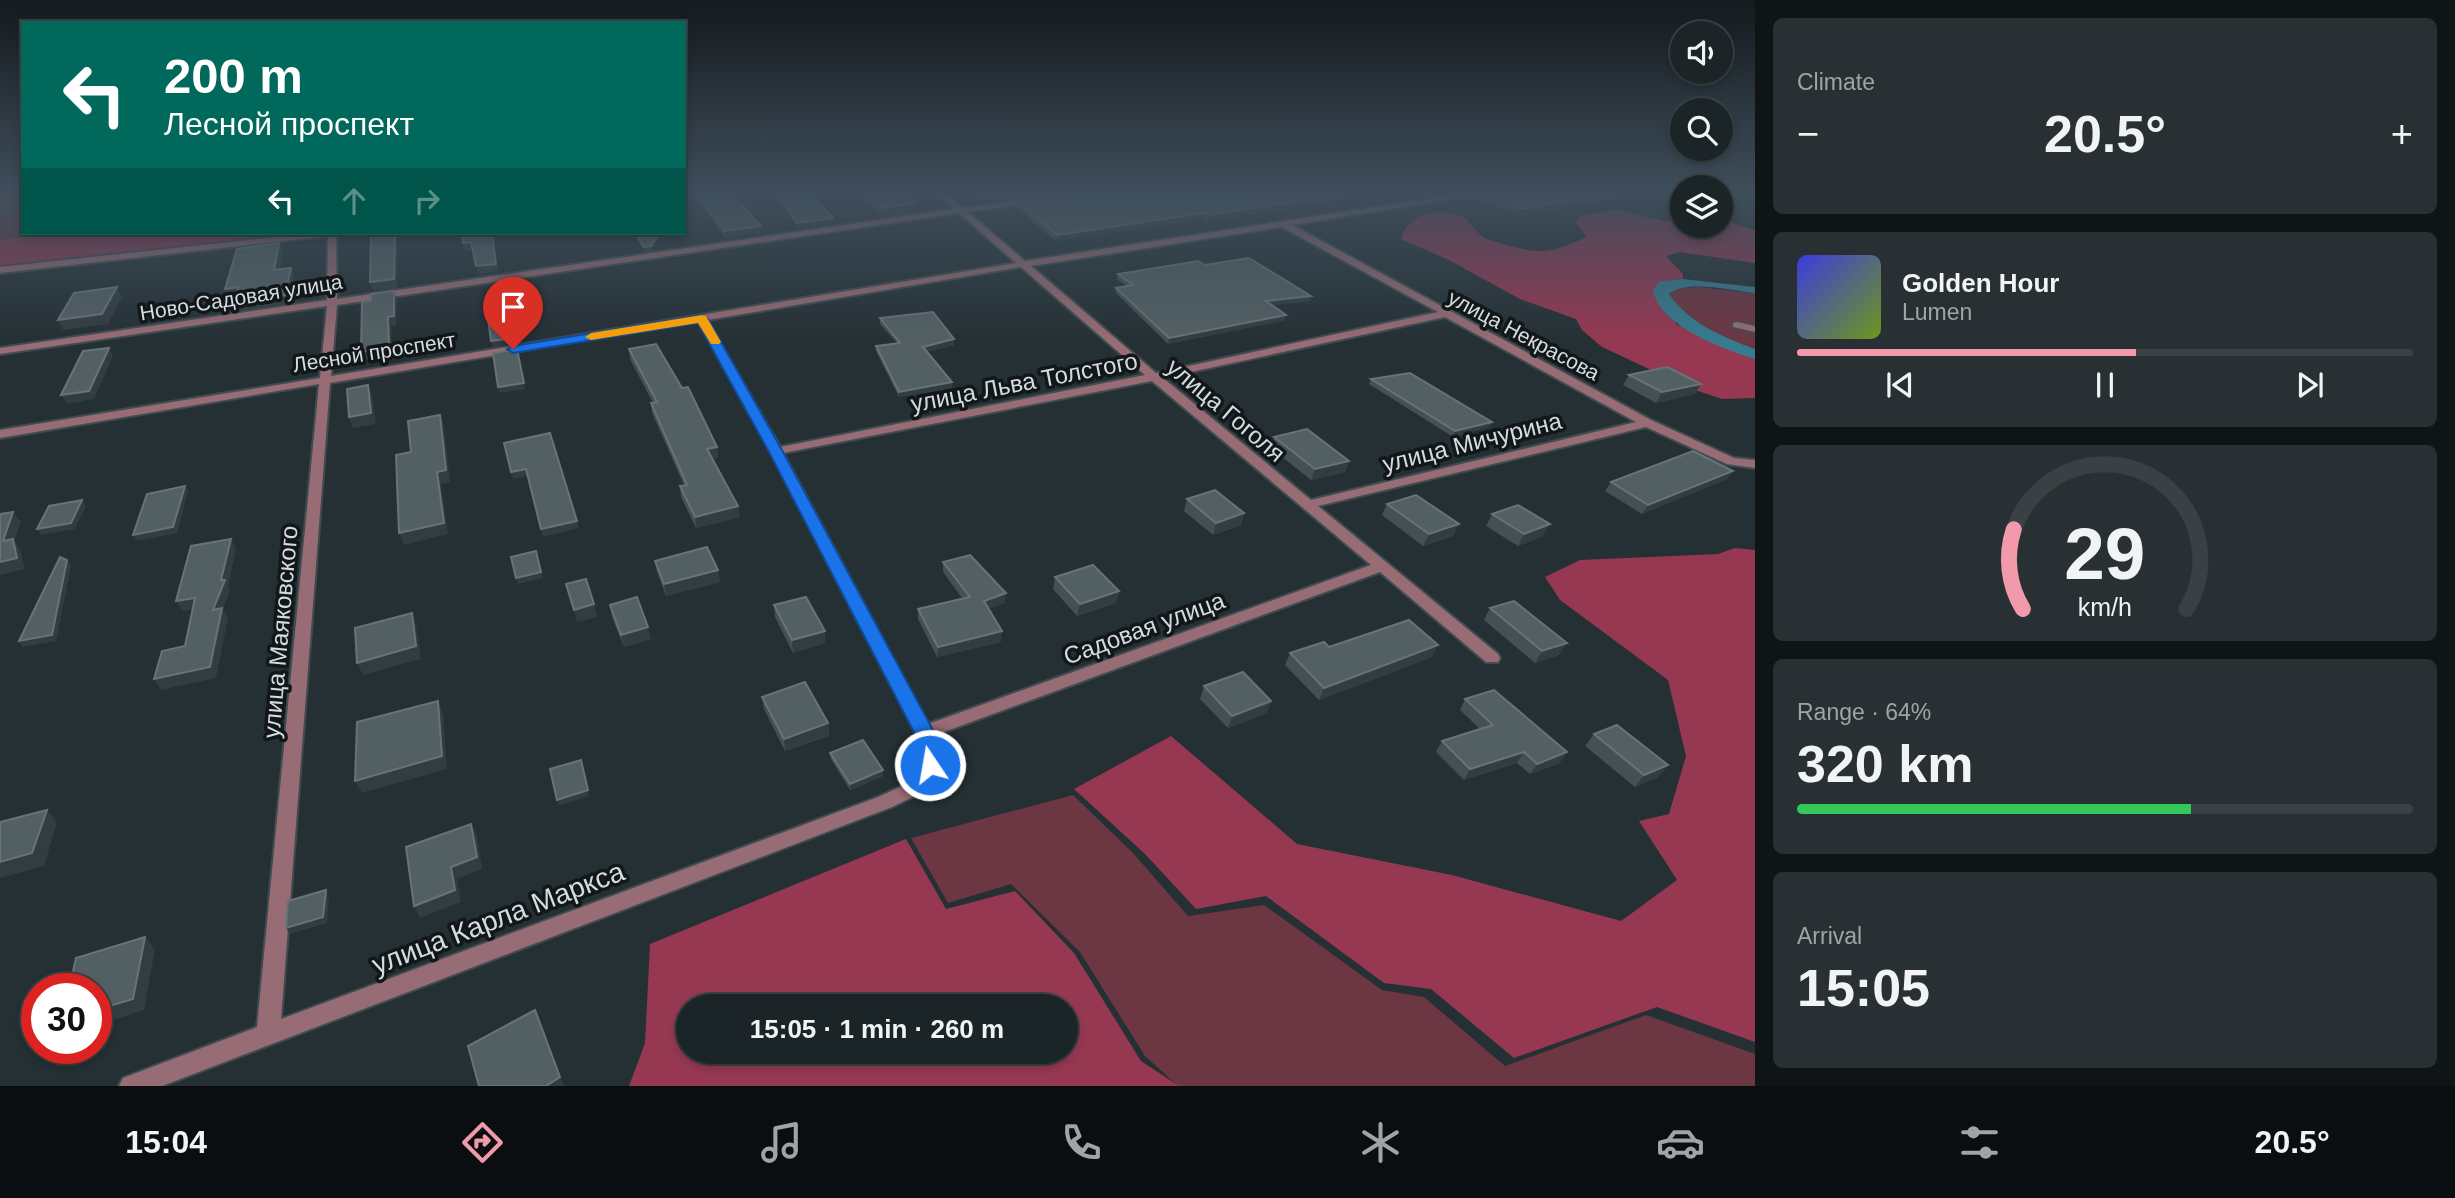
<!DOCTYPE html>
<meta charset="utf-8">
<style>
body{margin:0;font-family:Arial,sans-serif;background:#283033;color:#f1f3f6;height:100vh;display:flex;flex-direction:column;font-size:26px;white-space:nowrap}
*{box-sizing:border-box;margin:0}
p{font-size:23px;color:#a0a4a7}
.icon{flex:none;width:38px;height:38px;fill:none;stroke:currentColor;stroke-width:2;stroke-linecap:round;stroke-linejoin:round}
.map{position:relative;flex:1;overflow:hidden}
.panel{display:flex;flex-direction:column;gap:18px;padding:18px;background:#0f1415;width:700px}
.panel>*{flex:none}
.top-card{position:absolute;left:21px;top:21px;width:665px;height:214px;border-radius:0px;box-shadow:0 4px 10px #0003,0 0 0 2px #394144;background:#00695c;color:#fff;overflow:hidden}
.tools{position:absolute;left:1670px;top:21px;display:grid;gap:14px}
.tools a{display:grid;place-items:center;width:63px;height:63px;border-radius:50%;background:#1b2427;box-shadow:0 4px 10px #0003,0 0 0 2px #394144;font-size:35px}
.speed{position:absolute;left:21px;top:973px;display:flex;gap:14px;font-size:35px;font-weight:700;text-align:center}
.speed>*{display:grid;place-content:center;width:91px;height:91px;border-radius:50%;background:#1b2427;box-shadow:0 4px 10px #0003,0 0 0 2px #394144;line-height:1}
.speed .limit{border:10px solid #d22;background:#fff;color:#111}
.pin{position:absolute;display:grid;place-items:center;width:60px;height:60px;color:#fff;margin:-72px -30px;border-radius:50% 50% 50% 0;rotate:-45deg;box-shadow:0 0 7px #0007}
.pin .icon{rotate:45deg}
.me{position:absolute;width:77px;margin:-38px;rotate:348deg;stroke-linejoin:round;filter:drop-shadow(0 0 5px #0008)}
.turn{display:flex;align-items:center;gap:24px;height:147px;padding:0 28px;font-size:32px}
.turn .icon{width:91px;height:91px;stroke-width:2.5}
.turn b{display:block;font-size:49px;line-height:60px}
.lanes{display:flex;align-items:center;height:66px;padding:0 28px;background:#0003;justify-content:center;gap:35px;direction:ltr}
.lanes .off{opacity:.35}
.big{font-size:52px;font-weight:600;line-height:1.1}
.panel .tile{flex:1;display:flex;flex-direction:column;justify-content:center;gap:10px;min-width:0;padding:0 24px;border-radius:10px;background:#283033}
.panel .dial{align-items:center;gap:0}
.dial svg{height:182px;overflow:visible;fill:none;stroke:#394144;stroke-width:7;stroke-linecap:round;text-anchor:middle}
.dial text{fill:#f1f3f6;stroke:none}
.song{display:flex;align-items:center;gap:21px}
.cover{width:84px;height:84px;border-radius:10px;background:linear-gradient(135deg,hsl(240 70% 55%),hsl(80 70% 35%))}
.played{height:7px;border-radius:4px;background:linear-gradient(90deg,#f29aac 55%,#394144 55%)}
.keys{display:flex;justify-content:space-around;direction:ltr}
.heat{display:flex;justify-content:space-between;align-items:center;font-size:38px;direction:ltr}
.charge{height:10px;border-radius:5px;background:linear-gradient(90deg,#34c759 64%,#394144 0)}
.trip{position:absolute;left:676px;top:994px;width:402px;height:70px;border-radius:35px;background:#1b2427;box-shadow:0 4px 10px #0003,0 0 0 2px #394144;font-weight:600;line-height:70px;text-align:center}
.menu{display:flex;height:112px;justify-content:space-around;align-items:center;background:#0b0e10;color:#a0a4a7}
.menu .icon{width:49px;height:49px}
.menu .on{color:#f29aac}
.menu b{font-size:32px;color:#f1f3f6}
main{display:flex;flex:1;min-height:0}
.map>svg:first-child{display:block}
.green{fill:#6c3642}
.forest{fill:#963852;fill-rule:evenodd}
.water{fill:#367b90}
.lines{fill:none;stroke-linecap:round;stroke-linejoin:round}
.street-casing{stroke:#404c4f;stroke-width:4}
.street{fill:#986c74;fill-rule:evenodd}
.wall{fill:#445054}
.shaded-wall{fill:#313d41}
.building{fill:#536063;stroke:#687377;stroke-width:2}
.route{fill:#1a73e8;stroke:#114b97;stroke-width:2}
.slow{fill:#f59e0b}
.labels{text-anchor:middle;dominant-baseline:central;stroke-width:7;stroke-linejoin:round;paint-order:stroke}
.far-street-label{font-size:21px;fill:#d4dcdf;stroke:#121719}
.street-label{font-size:24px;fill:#d4dcdf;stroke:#121719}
.near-street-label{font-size:28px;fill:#d4dcdf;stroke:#121719}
</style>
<main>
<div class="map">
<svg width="1755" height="1086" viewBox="0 0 1755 1086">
<rect width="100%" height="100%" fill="#243034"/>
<g class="green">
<polygon points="0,190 23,190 23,233 62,233 0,240"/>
<path d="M1698,287L1755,293V349C1720,335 1691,325 1669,294L1676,288Z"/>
<polygon points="1073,795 1133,853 1188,916 1264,905 1382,990 1424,997 1505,1066 1646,1015 1755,1054 1755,1086 1178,1086 1145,1056 1080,952 1011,884 948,903 911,838"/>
</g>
<g class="forest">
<path d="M1617,210L1664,221L1682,220V226H1720V219L1755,230V263L1679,252L1666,256L1683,274V279L1660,281L1676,324L1755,359V398L1722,399L1692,389L1602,347L1582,330L1576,319L1520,299L1449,260L1401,239C1407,215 1436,206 1459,215C1471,219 1475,234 1487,239C1502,244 1525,251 1540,251C1557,251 1572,243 1587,237L1576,222L1580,215Z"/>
<polygon points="62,233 310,233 0,271 0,240"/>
<polygon points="1735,548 1755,550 1755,1042 1657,1007 1514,1058 1431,989 1384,983 1266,896 1196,909 1145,854 1074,789 1171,736 1297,844 1452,875 1621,921 1677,880 1639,821 1669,814 1686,756 1668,680 1560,600 1545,577 1580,560 1718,554"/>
<path d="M906,839L946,909L1015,891L1074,953L1141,1061L1179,1086H629L645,1043L650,944ZM1066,1006V1052H688V1006Z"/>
</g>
<path class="water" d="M1683,279L1755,287V293C1734,291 1685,279 1669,294C1690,324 1722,336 1755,349V359C1723,349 1659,326 1653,290L1660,281Z"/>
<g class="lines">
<defs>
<g id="street">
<path d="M933,190H942L963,208L1037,198V202H1034L968,212L1025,261L1486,190H1505L1292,225L1651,420L1734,458L1755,460V468L1727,464L1646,427L1318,506L1498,654L1500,658L1498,662H1486L1380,572L933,736L940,765L937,770L923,792L892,807L162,1086H119L123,1078L257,1027L319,384L0,438V430L320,378L327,306L0,354V348L327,300L328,236L0,273V267L313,233H338L336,235L337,299L954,209ZM959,213L1016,263L331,376L337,305ZM1282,227L1438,312L1156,373L1031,266ZM1021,267L1145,375L780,447L707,320ZM1445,317L1636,422L1311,500L1163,378ZM698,321L770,451L915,732L922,764L911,782L878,797L281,1019L330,383ZM1152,381L1371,565L928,724L783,453Z"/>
<polygon points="1737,322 1755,326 1755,332 1733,327 1733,323"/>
</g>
</defs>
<use href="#street" class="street-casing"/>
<use href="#street" class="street"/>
</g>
<g class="wall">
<polygon points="773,190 808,190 833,222 797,227"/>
<polygon points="856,190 900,190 914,203 914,212 882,216"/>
<polygon points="970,190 1076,190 1006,200 1004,198 984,201"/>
<polygon points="1095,190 1375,190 1374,193 1335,199 1334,202 1207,221 1203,219 1056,241 1016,208 1017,202"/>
<polygon points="1482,190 1649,190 1647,194 1520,216 1475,198 1478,191"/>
<polygon points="695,193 761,233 726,238 696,199"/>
<polygon points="633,233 660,233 660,235 652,251 645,252"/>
<polygon points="1205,265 1310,301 1272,305 1285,320 1168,344 1115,292 1116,288 1127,286 1117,279 1118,274"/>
<polygon points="880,318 954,339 954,345 926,352 952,388 899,397 876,351 876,346 897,343 880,324"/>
<polygon points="629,349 717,447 718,458 712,459 740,517 696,528 681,497 680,486 684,485 652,413 651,403 653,403 630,359"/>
<polygon points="1629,375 1701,384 1695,394 1656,403 1623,385"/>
<polygon points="1371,379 1492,422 1489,427 1453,437 1369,384"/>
<polygon points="1274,437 1349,461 1345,472 1311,480 1271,448"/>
<polygon points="1727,479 1642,514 1605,491 1611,482"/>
<polygon points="1187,499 1244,513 1241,525 1213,535 1184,511"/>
<polygon points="1387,504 1459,524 1453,536 1423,546 1382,515"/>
<polygon points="1492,514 1543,536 1518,546 1486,526"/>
<polygon points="655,561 720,582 666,596 657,572"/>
<polygon points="943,562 1005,603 988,609 1001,642 937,657 918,619 918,609 962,598 943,572"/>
<polygon points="1055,577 1119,591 1116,603 1077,616 1053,589"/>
<polygon points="610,605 651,639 624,647 612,617"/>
<polygon points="774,605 825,631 825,643 793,653 775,617"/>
<polygon points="1490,608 1559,655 1535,663 1484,620"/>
<polygon points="1329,647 1432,657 1319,700 1285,665 1290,653"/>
<polygon points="1204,686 1267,713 1228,728 1200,699"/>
<polygon points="762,697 828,723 829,736 785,751 764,709"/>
<polygon points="1465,699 1560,763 1530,774 1517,763 1464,780 1436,752 1442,741 1480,729 1460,710"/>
<polygon points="1594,734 1668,765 1658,777 1635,787 1585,746"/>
<polygon points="830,753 883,770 883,776 850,790 831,759"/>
</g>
<g class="shaded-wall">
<polygon points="1035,190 1076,190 1006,200 1007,194"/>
<polygon points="1358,190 1375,190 1374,193 1335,199 1334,202 1207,221 1208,215"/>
<polygon points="1633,190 1649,190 1647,194 1520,216 1523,209"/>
<polygon points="1004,192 1004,198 984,201 984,195"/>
<polygon points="914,203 914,212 882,216 882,208"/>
<polygon points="1204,213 1203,219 1056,241 1057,235"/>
<polygon points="833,218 833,222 797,227 797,223"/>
<polygon points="761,226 761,233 726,238 725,231"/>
<polygon points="395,233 396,233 398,238 397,288 373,291 370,282"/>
<polygon points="492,233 493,233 498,271 478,274 476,266"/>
<polygon points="560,233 584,233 561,237"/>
<polygon points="659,233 660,233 660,235 652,251 645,252 644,247"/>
<polygon points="471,242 473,250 465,251 463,243"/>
<polygon points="279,243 283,252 278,279 274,270"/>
<polygon points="291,268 294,276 288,304 236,311 232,302"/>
<polygon points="117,287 122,297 108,324 63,330 58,320"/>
<polygon points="239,287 243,296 229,298 225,289"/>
<polygon points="394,291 397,299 396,325 391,326 392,355 364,360 361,352 388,317"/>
<polygon points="1311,296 1310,301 1265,306 1266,301"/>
<polygon points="1286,315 1285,320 1168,344 1169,338"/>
<polygon points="512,321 516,343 493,347 491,341"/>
<polygon points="954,339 954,345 923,353 923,347"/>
<polygon points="109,348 113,356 94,399 67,404 61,395"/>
<polygon points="517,349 525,389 500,393 498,387"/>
<polygon points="952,382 952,388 899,397 899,392"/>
<polygon points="1701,384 1695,394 1656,403 1662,392"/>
<polygon points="368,385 372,395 376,424 353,428 349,417"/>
<polygon points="440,415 444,426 450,482 441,484 448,534 404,545 399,533 437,472"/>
<polygon points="1492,422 1489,427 1453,437 1455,431"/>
<polygon points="717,447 718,458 708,460 707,449"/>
<polygon points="1349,461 1345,472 1311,480 1315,469"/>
<polygon points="526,469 528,476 513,479 511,472"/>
<polygon points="1733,471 1727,479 1642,514 1648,505"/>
<polygon points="185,486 188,491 177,533 137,541 133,535"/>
<polygon points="82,500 86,506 75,529 41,535 37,529"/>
<polygon points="738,506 740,517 696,528 695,517"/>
<polygon points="13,512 21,522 14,541 20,549 25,569 0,575 0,562 3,541"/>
<polygon points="1244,513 1241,525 1213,535 1216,523"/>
<polygon points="577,521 579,528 543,537 541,529"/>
<polygon points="1459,524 1453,536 1423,546 1429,534"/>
<polygon points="1550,524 1543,536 1518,546 1524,534"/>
<polygon points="231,539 236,549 228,586 230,590 223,609 228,618 216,678 161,690 154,679 210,667 213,610 221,580"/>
<polygon points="536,551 543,578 518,584 516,578"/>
<polygon points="67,560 71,566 56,641 23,647 19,641"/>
<polygon points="718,570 720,582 666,596 664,584"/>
<polygon points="1119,591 1116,603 1077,616 1080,604"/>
<polygon points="1006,593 1005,603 983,611 984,601"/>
<polygon points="195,598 201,608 182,611 176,601"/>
<polygon points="594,604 597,617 577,622 574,610"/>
<polygon points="412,613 416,625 421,659 363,675 357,663"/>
<polygon points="648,627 651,639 624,647 621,635"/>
<polygon points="825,631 825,643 793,653 792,640"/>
<polygon points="1002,631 1001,642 937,657 938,647"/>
<polygon points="1567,643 1559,655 1535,663 1542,651"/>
<polygon points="1438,645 1432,657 1319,700 1324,688"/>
<polygon points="438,701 443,713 447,769 362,793 355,781"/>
<polygon points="1271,701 1267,713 1228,728 1232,716"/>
<polygon points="828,723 829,736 785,751 784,739"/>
<polygon points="1524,752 1517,763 1464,780 1470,769"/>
<polygon points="1567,752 1560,763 1530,774 1537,764"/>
<polygon points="1668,765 1658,777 1635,787 1644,775"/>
<polygon points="583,766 589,796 559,806 557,800"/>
<polygon points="883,770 883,776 850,790 850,784"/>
<polygon points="47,810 57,822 44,866 0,878 0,862"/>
<polygon points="471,824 477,836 482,869 457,879 461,902 420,918 414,906 451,867"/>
<polygon points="326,890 329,896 327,923 290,934 286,928"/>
<polygon points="145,937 155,949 144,1010 96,1026 96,1010"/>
<polygon points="535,1010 540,1021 564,1086 546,1086"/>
</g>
<g class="building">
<polygon points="714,190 729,190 761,226 725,231 695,193"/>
<polygon points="776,190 808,190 833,218 797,223"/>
<polygon points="864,190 900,190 914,203 882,208"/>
<polygon points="978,190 1035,190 1007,194 1004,192 984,195"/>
<polygon points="1094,190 1358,190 1332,194 1336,196 1208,215 1204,213 1057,235 1017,202"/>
<polygon points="1482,190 1633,190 1523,209 1478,191"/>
<polygon points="371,233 395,233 394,279 370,282"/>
<polygon points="463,233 492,233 496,264 476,266 471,242 463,243"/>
<polygon points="635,233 659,233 651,246 644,247"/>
<polygon points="279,243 274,270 291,268 285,295 232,302 239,287 225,289 237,249"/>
<polygon points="1249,258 1311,296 1266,301 1286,315 1169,338 1116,288 1133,285 1118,274 1198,261 1205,265"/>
<polygon points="117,287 102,314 58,320 74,293"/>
<polygon points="394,291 394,316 388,317 389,347 361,352 362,302 371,301 371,294"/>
<polygon points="933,312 954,339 923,347 952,382 899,392 876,346 900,343 880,318"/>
<polygon points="511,316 515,338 491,341 488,319"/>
<polygon points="656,344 682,388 688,387 717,447 707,449 738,506 695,517 680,486 687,485 651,403 657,402 629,349"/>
<polygon points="109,348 89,391 61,395 83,351"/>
<polygon points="517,349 524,383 498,387 493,353"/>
<polygon points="1667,367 1701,384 1662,392 1629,375"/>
<polygon points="1410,373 1492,422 1455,431 1371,379"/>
<polygon points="368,385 371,413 349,417 347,389"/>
<polygon points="440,415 446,470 437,472 444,523 399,533 396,455 411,452 408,421"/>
<polygon points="1307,429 1349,461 1315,469 1274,437"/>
<polygon points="550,433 577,521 541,529 526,469 511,472 504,443"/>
<polygon points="1693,451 1733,471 1648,505 1611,482"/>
<polygon points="185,486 173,527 133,535 147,494"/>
<polygon points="1215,490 1244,513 1216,523 1187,499"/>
<polygon points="1416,495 1459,524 1429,534 1387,504"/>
<polygon points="82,500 71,523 37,529 49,506"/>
<polygon points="1518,505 1550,524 1524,534 1492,514"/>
<polygon points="13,512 3,541 13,539 17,558 0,562 0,514"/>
<polygon points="231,539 221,580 225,580 213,610 222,608 210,667 154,679 162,651 185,646 195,598 176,601 191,546"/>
<polygon points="707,547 718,570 664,584 655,561"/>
<polygon points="536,551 541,572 516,578 511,557"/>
<polygon points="970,555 1006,593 984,601 1002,631 938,647 918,609 970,597 943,562"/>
<polygon points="60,557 67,560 52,635 19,641"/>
<polygon points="1093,565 1119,591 1080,604 1055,577"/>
<polygon points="586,579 594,604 574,610 566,584"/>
<polygon points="637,597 648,627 621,635 610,605"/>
<polygon points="806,597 825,631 792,640 774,605"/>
<polygon points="1514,601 1567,643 1542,651 1490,608"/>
<polygon points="412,613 416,646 357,663 355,628"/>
<polygon points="1409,620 1438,645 1324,688 1290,653 1324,642 1329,647"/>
<polygon points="1243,672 1271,701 1232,716 1204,686"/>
<polygon points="805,682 828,723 784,739 762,697"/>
<polygon points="1494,690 1567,752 1537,764 1524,752 1470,769 1442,741 1493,725 1465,699"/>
<polygon points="438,701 442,756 355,781 357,722"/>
<polygon points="1617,725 1668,765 1644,775 1594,734"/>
<polygon points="863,740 883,770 850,784 830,753"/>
<polygon points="581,760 588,790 557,800 550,769"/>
<polygon points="47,810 32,853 0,862 0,822"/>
<polygon points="471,824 477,857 451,867 455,890 414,906 406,847"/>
<polygon points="326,890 323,917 286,928 288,901"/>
<polygon points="145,937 133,999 96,1010 96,989 69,989 76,958"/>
<polygon points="535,1010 560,1077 546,1086 479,1086 468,1046"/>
</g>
<linearGradient id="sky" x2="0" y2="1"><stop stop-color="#141a1d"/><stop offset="0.56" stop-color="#3f4e5c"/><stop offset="1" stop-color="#3f4e5c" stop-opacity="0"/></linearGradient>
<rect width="1755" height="342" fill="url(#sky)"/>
<polygon class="route" points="702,315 708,319 783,452 934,732 941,765 938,770 930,773 923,770 914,732 769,452 698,323 513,353 507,349 513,346"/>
<polygon class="slow" points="702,315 706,316 721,342 719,344 711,344 698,323 591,340 585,337 591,333"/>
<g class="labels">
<g class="far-street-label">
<text transform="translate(241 297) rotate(-9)">Ново-Садовая улица</text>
<text transform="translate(1524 335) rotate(28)">улица Некрасова</text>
<text transform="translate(374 352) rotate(-9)">Лесной проспект</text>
</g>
<g class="street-label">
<text transform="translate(1024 382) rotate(-11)">улица Льва Толстого</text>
<text transform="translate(1226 410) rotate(40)">улица Гоголя</text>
<text transform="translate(1472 442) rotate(-14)">улица Мичурина</text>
<text transform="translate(1144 628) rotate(-20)">Садовая улица</text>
<text transform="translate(280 632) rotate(-85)">улица Маяковского</text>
</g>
<g class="near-street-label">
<text transform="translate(498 918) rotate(-21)">улица Карла Маркса</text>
</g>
</g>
</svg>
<div class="tools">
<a><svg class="icon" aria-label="sound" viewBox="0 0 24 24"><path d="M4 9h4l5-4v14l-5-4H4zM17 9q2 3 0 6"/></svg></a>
<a><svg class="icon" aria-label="search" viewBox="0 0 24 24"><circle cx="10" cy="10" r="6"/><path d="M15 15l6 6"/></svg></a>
<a><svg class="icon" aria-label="layers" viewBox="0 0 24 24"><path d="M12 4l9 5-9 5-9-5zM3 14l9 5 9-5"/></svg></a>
</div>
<div class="speed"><div class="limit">30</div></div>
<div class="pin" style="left:513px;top:349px;background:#d93025"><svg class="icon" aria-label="arrive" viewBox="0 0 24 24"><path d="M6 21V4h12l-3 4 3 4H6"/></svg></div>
<svg class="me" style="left:930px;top:765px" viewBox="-20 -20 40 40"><circle r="17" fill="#1a73e8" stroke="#fff" stroke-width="3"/><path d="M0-11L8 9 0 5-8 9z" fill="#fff"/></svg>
<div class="trip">15:05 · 1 min · 260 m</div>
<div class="top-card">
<div class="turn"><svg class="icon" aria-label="left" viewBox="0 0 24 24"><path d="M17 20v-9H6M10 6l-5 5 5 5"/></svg><div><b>200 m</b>Лесной проспект</div></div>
<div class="lanes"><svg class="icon" aria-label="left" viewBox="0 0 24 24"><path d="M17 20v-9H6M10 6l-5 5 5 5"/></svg><svg class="icon off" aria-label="ahead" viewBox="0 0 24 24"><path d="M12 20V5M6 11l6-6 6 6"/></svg><svg class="icon off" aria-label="right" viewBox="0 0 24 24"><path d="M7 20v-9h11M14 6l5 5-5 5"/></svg></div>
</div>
</div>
<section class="panel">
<div class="tile"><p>Climate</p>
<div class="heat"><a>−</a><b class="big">20.5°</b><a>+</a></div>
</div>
<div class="tile">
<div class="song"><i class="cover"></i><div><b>Golden Hour</b><p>Lumen</p></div></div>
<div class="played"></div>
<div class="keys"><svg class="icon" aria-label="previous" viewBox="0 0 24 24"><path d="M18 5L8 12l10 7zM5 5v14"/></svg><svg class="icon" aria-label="pause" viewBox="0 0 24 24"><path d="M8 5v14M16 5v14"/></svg><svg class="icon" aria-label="next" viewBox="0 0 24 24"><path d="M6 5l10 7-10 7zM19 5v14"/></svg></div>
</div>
<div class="tile dial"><svg viewBox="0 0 100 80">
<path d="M14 69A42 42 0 1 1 86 69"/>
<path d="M14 69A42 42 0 0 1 10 34" stroke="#f29aac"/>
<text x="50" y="56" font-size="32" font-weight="700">29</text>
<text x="50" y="72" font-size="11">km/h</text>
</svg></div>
<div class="tile"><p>Range · 64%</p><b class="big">320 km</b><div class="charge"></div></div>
<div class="tile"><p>Arrival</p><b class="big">15:05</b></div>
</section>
</main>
<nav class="menu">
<b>15:04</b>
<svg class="icon on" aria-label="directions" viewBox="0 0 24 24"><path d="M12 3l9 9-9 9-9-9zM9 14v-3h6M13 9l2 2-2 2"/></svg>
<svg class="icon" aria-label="music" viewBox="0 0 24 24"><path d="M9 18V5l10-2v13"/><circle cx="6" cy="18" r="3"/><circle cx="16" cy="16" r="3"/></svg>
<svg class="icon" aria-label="phone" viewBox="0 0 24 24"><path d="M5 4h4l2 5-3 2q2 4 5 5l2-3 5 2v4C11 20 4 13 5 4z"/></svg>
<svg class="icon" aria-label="climate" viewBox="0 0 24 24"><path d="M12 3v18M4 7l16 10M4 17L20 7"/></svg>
<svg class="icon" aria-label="car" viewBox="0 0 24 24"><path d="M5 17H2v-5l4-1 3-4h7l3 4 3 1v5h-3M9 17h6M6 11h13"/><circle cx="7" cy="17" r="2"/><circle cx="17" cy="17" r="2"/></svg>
<svg class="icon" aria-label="filters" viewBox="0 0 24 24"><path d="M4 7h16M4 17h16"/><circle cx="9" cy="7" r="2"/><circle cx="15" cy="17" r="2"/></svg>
<b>20.5°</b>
</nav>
